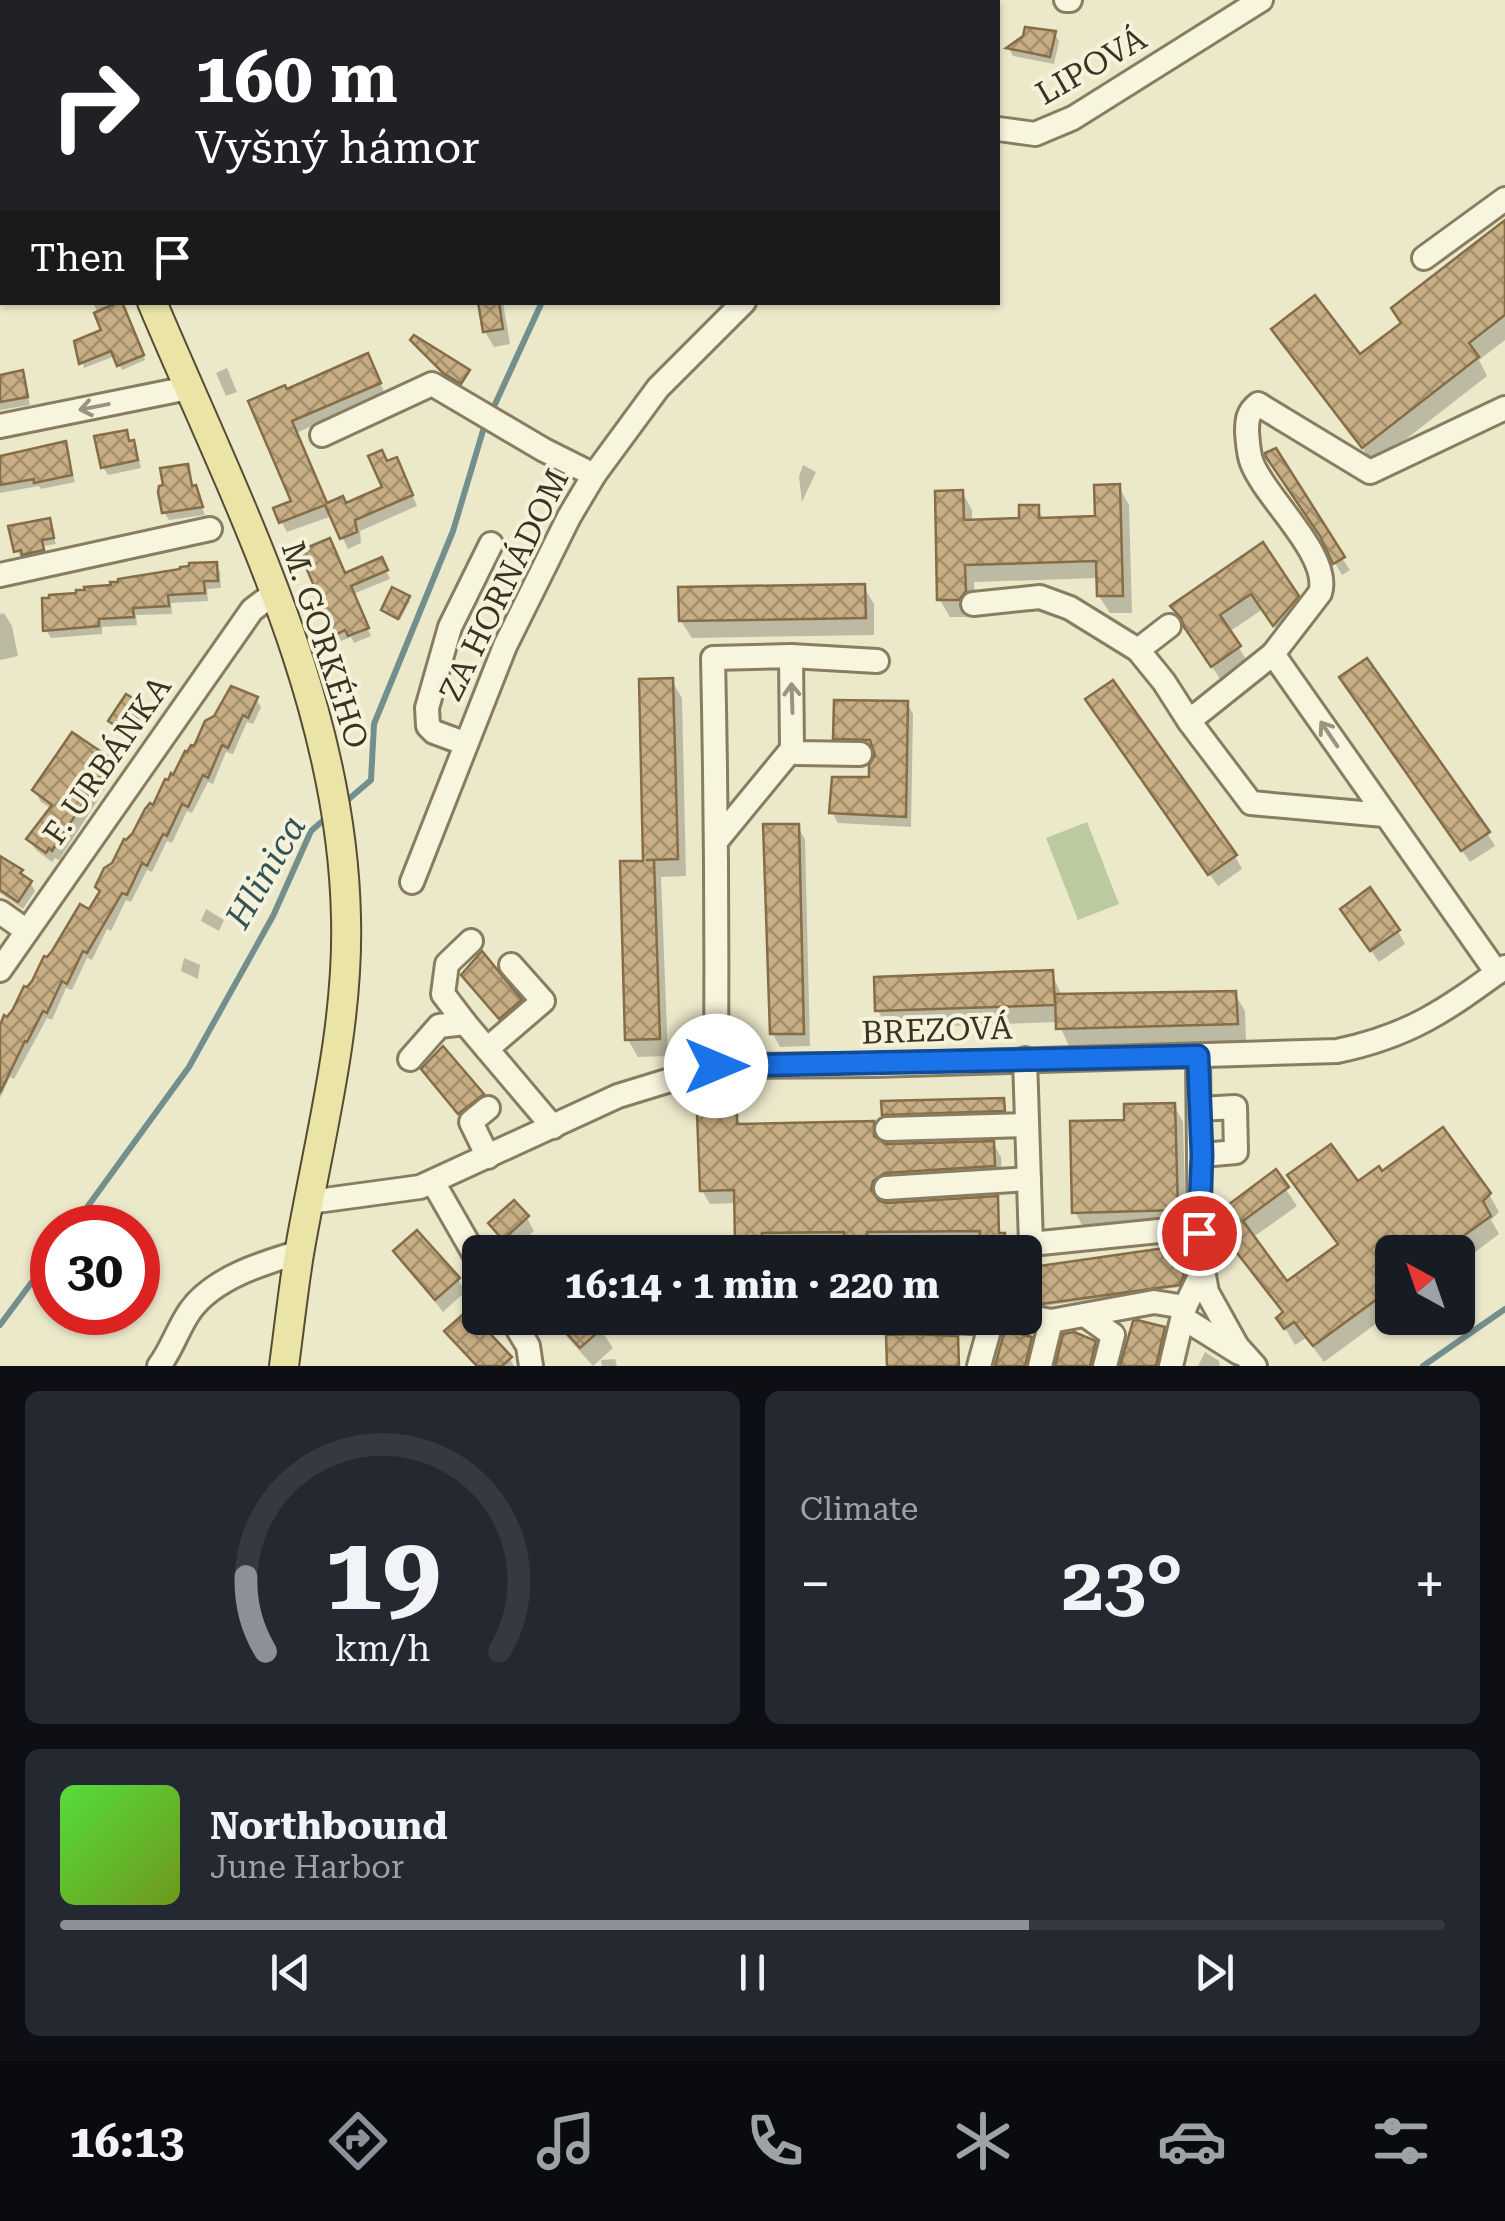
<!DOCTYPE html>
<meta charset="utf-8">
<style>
body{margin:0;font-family:"Roboto Serif",serif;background:#242831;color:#f1f3f6;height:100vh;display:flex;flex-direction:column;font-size:38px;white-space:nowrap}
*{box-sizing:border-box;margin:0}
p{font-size:32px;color:#9ea1a6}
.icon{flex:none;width:55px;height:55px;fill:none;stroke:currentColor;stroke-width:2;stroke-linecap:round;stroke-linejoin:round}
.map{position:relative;height:1366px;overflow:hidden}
.sheet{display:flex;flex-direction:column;gap:25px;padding:25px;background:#0d0f14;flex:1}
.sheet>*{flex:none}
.hud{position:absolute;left:0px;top:0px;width:1000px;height:305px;box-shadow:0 2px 8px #0004;background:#202124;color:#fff;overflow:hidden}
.needle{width:65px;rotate:320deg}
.fabs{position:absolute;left:1375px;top:1235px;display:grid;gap:20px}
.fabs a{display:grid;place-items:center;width:100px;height:100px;border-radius:15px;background:#171b24;box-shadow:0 2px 8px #0004;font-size:50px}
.speed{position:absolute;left:30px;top:1205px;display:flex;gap:20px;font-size:50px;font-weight:700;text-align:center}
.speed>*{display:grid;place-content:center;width:130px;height:130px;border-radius:50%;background:#171b24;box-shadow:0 2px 8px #0004;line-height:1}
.speed .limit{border:15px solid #d22;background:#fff;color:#111}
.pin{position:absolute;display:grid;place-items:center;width:85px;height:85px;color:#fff;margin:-42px;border:5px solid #fff;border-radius:50%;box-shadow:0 2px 10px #0007}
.me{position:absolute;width:110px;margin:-55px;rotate:90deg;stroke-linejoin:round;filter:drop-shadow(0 0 8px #0008)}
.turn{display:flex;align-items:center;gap:35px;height:210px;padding:0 30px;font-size:45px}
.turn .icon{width:130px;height:130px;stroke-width:2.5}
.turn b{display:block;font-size:70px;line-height:85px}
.then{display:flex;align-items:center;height:95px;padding:0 30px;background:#0003;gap:20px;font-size:38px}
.big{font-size:75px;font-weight:700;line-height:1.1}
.sheet .widget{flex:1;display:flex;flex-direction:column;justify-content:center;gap:15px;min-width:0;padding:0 35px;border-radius:15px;background:#242831}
.sheet .dial{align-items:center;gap:0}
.dial svg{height:260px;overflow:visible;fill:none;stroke:#363941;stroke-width:7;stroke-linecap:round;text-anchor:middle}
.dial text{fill:#f1f3f6;stroke:none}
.song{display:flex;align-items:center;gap:30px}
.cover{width:120px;height:120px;border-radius:15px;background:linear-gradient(135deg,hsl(110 70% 55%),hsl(80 70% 35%))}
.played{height:10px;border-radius:5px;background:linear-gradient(90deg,#8c9099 70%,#363941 70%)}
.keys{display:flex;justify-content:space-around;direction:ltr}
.heat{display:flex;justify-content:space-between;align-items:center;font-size:55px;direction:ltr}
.sheet .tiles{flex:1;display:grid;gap:25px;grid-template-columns:1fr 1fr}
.widget:last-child{grid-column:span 2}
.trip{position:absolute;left:462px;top:1235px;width:580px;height:100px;border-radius:15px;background:#171b24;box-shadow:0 2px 8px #0004;font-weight:700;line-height:100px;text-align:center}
.dock{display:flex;height:160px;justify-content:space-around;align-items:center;background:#090b0e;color:#9ea1a6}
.dock .icon{width:70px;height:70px}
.dock .selected{color:#8c9099}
.dock b{font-size:45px;color:#f1f3f6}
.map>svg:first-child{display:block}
.green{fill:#bcca9f}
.shadow{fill:#0003}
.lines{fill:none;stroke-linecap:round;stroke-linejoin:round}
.stream{stroke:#728f8e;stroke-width:6}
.building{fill:url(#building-cross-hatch);stroke:#856d48;stroke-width:2.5}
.minor-casing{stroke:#887d60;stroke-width:28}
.major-casing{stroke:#564b34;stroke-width:32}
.minor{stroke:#f7f5de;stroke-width:22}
.major{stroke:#ebe4a7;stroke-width:28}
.oneway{stroke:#989480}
.route-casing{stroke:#114b97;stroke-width:25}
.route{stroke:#1a73e8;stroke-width:18}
.labels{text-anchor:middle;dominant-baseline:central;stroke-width:8;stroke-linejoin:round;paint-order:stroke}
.street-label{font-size:32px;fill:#3a3222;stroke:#f4f2da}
.water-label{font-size:35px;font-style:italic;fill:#335358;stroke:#f4f2da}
</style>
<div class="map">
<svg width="1505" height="1366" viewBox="0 0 1505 1366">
<defs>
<pattern id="building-cross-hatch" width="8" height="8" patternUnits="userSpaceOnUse" patternTransform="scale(2.5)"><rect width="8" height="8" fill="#c7ae84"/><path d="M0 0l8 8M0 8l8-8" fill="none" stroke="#a38e6c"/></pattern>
</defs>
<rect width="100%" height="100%" fill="#ece9cb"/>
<polygon class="green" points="1087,822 1119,904 1078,920 1046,838"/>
<g class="shadow">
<polygon points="83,0 150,0 151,2 84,2"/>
<polygon points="631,0 616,2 519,2 526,0"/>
<polygon points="781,0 879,0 878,2"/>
<polygon points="1054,33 1059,41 1054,64 1013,56 1009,49 1026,37"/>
<polygon points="1505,223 1505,340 1479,360 1487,376 1374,464 1274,330 1360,358 1403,325"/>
<polygon points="93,302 112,302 114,307 123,309 145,360 122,370 115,356 84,368 77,342 105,331"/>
<polygon points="481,302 503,302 510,344 494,347 485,332"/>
<polygon points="373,367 385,394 296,433 327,505 345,506 385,488 387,464 402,471 417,506 360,531 361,543 348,549 332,516 287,532 281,521 294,502 286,392"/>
<polygon points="227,368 237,392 226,396 216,373"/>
<polygon points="22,373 30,405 0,410 0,377"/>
<polygon points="126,432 137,451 141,468 108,475 103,467"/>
<polygon points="64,444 75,482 41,489 39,486 0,493 0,457"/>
<polygon points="803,465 816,472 802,502 799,477"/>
<polygon points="186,466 205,515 169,520 164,512"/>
<polygon points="1119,487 1129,505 1132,613 1110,613 1099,596 1099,578 974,582 975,610 969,617 950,617 940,600 962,492 972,510 972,522 1022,521 1037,507 1044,520 1098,518"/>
<polygon points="48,520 56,544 44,546 46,557 28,561 26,557 21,558 17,551"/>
<polygon points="1262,546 1307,614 1284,641 1263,609 1229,632 1249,664 1222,682 1173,606"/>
<polygon points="1342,558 1350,570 1342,575 1335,563"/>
<polygon points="381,560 390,579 353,594 371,636 354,643 351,637 341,641 337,634 345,575"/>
<polygon points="216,564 220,572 221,588 207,589 208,601 171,603 172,614 136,615 137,625 102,627 102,634 51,638 46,630 113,588"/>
<polygon points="863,586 874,604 874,635 692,638 681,621"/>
<polygon points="408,597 410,601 400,620 385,613 384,610"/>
<polygon points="4,613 12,626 18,656 0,660 0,614"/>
<polygon points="672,681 682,698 686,876 661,877 668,1056 638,1057 628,1040 645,863"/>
<polygon points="1350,691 1487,833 1495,846 1470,862"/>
<polygon points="256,699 261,707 253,724 247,722 233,754 226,752 213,784 208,782 192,813 187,811 172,843 167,841 152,872 147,870 131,902 126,900 111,931 107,929 92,960 87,958 72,990 66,988 52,1020 47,1018 14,1079 10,1077 0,1098 0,1030 89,913 102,894 98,887 127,843 155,808"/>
<polygon points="907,703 913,714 911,827 838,823 832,812 871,779 878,755 876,750 842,749 835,738"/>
<polygon points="144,707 148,715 132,740 116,729 111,721"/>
<polygon points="1095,713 1235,856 1242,869 1218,886"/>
<polygon points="110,761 116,772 59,860 55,858 52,862 36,850 29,839 52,809 41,802 35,791"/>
<polygon points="797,826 805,839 810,1046 780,1047 773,1034"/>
<polygon points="0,869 21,872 30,882 35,891 23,909 0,893"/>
<polygon points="206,909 224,920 219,931 201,921"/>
<polygon points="1351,923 1398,931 1405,944 1379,962"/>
<polygon points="184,958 200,965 198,979 181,971"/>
<polygon points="1051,972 1062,996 1235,994 1245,1011 1246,1041 1069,1046 1058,1022 888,1028 878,1011"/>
<polygon points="464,976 520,1001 527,1014 507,1031"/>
<polygon points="424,1070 482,1095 489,1108 467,1125"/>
<polygon points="1003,1101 1006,1114 886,1119 884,1115"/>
<polygon points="1174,1106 1183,1122 1186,1226 1084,1229 1075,1212 1127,1122"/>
<polygon points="735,1115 742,1126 873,1124 880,1143 887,1147 993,1143 1001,1157 1002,1179 884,1190 878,1202 886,1206 984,1199 993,1243 873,1245 873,1252 847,1252 847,1245 768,1246 769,1252 744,1252 738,1241 737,1203 710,1204 702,1191"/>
<polygon points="1275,1173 1297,1206 1252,1238 1286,1285 1339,1246 1300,1193 1357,1185 1382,1174 1489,1194 1499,1212 1491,1220 1499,1234 1458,1265 1458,1252 1392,1252 1392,1312 1324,1362 1306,1338 1295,1345 1279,1318 1284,1314 1219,1226"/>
<polygon points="527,1218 534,1231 511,1251 491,1224"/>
<polygon points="547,1240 557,1252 533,1252"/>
<polygon points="396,1252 458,1279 465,1292 443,1312"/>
<polygon points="1179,1252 1184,1280 1180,1287 1044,1306 1025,1305 1025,1270"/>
<polygon points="468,1313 510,1359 514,1366 475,1366 455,1344 447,1332"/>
<polygon points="550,1318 593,1318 613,1348 593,1366"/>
<polygon points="1163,1330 1159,1366 1123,1366"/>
<polygon points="1205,1352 1219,1361 1220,1366 1198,1366"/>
<polygon points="615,1359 617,1366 602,1366 601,1360"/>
</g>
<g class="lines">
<g class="stream">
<polyline points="709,2 710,0"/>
<polyline points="491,413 542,302"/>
<polyline points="343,804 371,780 374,724 453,531 485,424"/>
<polyline points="72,1228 189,1067 273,916 311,831 326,818"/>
<polyline points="0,1325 52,1255"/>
<polyline points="1423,1366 1505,1309"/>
</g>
</g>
<g class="building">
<polygon points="1025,27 1056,31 1050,57 1006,48 1023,36"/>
<polygon points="1505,220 1505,315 1469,343 1479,357 1362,448 1271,329 1315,295 1360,354 1401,323 1391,308"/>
<polygon points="118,302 122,302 144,355 117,366 111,351 79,364 74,341 101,330 94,313"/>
<polygon points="478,302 499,302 503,329 483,332"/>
<polygon points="414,335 470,370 461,384 443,373 410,340"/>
<polygon points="368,353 381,383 292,421 327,503 343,496 346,503 382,487 368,456 382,450 387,461 397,457 413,495 355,520 357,532 340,539 325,505 279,523 273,508 291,501 248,401 285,385 287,389"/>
<polygon points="23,370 28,397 0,402 0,375"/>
<polygon points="127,430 129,441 134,440 138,460 101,468 94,436"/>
<polygon points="66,441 72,475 34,483 34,479 0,485 0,456"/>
<polygon points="1276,448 1345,557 1333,564 1320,536 1266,457 1265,453"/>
<polygon points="188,464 192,486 196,485 203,507 162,513 158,492 159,486 163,485 160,468"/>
<polygon points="1120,484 1123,596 1097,596 1096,561 965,565 966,591 959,600 937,600 935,491 963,490 964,520 1019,518 1019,505 1039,505 1039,518 1095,516 1094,485"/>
<polygon points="50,518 54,538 42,540 44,550 22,555 21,550 14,552 8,526"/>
<polygon points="330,538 345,573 382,557 388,570 351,586 369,628 348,636 345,630 335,635 299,551"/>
<polygon points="1263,542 1299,596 1273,626 1251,594 1220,615 1241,646 1211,667 1184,627 1181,618 1170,606"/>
<polygon points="217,562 218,581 204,581 205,593 168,595 169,606 133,608 134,617 99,619 99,626 43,631 42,598 49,598 49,595 76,593 76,590 85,590 84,587 111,585 110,582 118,582 118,579 180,569 180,567 189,566 189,563"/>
<polygon points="865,584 866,618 679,621 678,587"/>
<polygon points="392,587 410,596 398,619 381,610"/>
<polygon points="1367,658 1490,832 1461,851 1339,677"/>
<polygon points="673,678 678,859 646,860 654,860 660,1039 625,1040 620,861 643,861 639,679"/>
<polygon points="1113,680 1237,855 1208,875 1085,699"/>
<polygon points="231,686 258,697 248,718 243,715 228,748 222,745 208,778 203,775 188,807 182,804 167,836 163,834 147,866 142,863 127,895 122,893 87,953 83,951 67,984 62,981 47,1013 43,1011 27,1042 25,1041 0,1093 0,1025 4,1015 7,1017 13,1009 24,986 27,987 32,981 44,956 47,957 52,951 80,904 89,909 100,891 95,887 104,868 112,863 124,839 126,840 132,834 145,809 150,803 153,805 165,779 168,780 171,773 173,775 185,751 187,752 191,745 194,746 205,721 214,716"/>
<polygon points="126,694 146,706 127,733 108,721"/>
<polygon points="834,700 908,701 906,817 829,813 832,777 869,777 869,765 875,755 870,740 833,739"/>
<polygon points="72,732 112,759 52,851 49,848 46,853 26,839 52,805 32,790"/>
<polygon points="763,824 799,824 804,1034 770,1034"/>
<polygon points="0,856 23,870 20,873 32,881 18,902 0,890"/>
<polygon points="1370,887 1400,930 1370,951 1340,909"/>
<polygon points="482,951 522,1000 499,1019 461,975"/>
<polygon points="1053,970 1055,1005 875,1011 874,977"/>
<polygon points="1236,991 1238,1024 1056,1029 1055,994"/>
<polygon points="443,1046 484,1094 458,1114 421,1069"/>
<polygon points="1004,1098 1005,1111 882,1115 881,1101"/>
<polygon points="1175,1103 1178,1210 1072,1213 1070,1121 1124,1120 1124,1104"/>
<polygon points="737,1113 737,1124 874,1121 874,1136 886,1144 994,1141 995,1166 885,1173 873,1181 871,1190 879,1201 887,1203 998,1196 999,1233 1005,1233 1004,1252 979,1252 980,1231 867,1232 867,1252 845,1252 844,1232 762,1233 762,1241 735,1242 734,1190 700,1191 697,1114"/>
<polygon points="1443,1127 1491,1193 1483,1201 1491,1216 1441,1252 1392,1252 1392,1288 1313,1346 1294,1322 1284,1329 1276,1318 1283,1312 1216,1226 1225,1218 1220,1211 1276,1169 1289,1187 1243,1221 1287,1281 1338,1244 1287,1175 1331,1144 1358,1181 1379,1166 1382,1171"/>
<polygon points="514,1200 529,1216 503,1240 488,1223"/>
<polygon points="417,1230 460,1278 435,1300 393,1251"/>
<polygon points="1179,1246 1184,1276 1179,1285 1041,1304 1025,1301 1025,1268"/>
<polygon points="468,1310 512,1357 502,1366 477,1366 444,1331"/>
<polygon points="553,1318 598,1318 605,1326 580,1348"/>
<polygon points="1137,1320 1165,1327 1156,1366 1120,1366 1133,1321"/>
<polygon points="1008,1331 1032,1337 1025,1366 995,1366 1004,1333"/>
<polygon points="1074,1332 1096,1341 1090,1366 1055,1366 1063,1334"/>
<polygon points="912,1334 958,1336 959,1366 887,1366 886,1335"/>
</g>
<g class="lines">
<defs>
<g id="minor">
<polyline points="411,0 411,2"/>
<polyline points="1066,0 1070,0"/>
<polyline points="293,2 307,0"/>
<polyline points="943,2 943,0"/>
<polyline points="998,129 1035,134 1073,118 1261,0"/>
<polyline points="0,219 2,218"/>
<polyline points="1424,258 1505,199"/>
<polyline points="0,426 188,388"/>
<polyline points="322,435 432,384 544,450 594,475"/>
<polyline points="0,575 210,529"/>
<polyline points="973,604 1040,597 1070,608 1138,650"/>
<polyline points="1169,626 1138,650 1164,682 1189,721"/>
<path d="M1273,654L1320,593C1332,556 1265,498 1252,463C1248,453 1248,442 1247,432C1247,419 1248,412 1258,404L1370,472L1505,408"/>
<polyline points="791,656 877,661"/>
<polyline points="464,743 434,732 428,726 427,708 450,627 491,544"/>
<polyline points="792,749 797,753 860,754"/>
<polyline points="1384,815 1251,803 1189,721 1273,654 1497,973"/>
<polyline points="412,882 505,646 569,517 594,475 658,388 744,302"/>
<polyline points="0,912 27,931"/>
<polyline points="0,970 252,610 273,594"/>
<polyline points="465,1023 443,994 447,964 471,941"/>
<polyline points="487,1049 543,1001 511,965"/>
<polyline points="1198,1056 1200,1254 1207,1292 1237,1346 1255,1366"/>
<polyline points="410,1059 439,1026 465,1023 553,1127"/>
<polyline points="1025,1059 1031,1244 1159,1231"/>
<path d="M716,1066C717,930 716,794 713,658L791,656L792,749L718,839"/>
<polyline points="488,1108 471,1122 488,1157"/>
<polyline points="1200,1109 1235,1107 1236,1152 1202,1155"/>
<polyline points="887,1129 1027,1125"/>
<polyline points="433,1182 480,1264"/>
<polyline points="886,1188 1029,1179"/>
<path d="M310,1202L420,1187L618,1096L716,1066L874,1065L1337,1051C1410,1036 1446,1010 1505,967"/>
<polyline points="896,1251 961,1252"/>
<polyline points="1085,1315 1113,1335 1105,1366"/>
<polyline points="1025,1316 1051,1321 1154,1302 1185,1307 1203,1270"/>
<polyline points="511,1318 528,1346 531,1366"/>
<polyline points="891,1318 991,1323 1000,1318"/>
<polyline points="1183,1318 1239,1353"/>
<path d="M159,1366C172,1349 178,1328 190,1311C213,1278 263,1263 300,1252"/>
<polyline points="979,1366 991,1323"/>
<polyline points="1040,1366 1051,1321"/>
<polyline points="1171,1366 1185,1307"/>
</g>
<g id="major">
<polyline points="22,0 23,2"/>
<path d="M152,302C235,499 342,700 346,918C349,1031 318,1143 299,1254C293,1291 289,1329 284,1366"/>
</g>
</defs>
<use href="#minor" class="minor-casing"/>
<use href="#major" class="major-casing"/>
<use href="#minor" class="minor"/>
<use href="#major" class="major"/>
</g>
<defs><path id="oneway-shaft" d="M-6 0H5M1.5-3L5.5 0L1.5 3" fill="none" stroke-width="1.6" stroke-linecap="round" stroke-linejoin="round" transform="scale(2.5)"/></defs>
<g class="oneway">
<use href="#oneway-shaft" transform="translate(94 407) rotate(169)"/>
<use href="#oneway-shaft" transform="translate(792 698) rotate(-92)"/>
<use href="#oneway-shaft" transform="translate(1329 734) rotate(-124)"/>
</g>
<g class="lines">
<defs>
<polyline id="route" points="716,1066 1198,1056 1202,1155 1199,1233"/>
</defs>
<use href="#route" class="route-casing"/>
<use href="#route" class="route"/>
</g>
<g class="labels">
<g class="street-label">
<text transform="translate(1091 66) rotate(-30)">LIPOVÁ</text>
<text transform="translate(504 585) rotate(-64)">ZA HORNÁDOM</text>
<text transform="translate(325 645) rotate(72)">M. GORKÉHO</text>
<text transform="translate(107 760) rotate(-55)">F. URBÁNKA</text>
<text transform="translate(937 1030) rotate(-2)">BREZOVÁ</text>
</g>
<g class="water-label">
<text transform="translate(266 872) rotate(-60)">Hlinica</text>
</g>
</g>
</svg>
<div class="fabs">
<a><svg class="needle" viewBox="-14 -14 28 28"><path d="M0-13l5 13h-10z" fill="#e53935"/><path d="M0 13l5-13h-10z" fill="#9ea1a6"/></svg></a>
</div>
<div class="speed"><div class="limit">30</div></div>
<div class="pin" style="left:1199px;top:1233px;background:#d93025"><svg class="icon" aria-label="arrive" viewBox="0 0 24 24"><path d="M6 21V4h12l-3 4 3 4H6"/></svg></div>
<svg class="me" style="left:716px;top:1066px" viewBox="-20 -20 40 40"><circle r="19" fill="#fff"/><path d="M0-13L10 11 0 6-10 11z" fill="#1a73e8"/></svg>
<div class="trip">16:14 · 1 min · 220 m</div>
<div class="hud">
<div class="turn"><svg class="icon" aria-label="right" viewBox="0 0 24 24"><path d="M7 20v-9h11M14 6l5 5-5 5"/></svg><div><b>160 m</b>Vyšný hámor</div></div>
<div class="then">Then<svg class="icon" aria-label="arrive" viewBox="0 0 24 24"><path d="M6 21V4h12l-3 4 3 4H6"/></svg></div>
</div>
</div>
<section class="sheet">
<div class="tiles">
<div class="widget dial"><svg viewBox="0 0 100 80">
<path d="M14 69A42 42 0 1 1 86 69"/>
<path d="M14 69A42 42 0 0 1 8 46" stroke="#8c9099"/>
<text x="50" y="56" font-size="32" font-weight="700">19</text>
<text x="50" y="72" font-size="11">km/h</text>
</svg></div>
<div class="widget"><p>Climate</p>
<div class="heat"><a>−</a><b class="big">23°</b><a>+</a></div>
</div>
<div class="widget">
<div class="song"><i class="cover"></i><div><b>Northbound</b><p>June Harbor</p></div></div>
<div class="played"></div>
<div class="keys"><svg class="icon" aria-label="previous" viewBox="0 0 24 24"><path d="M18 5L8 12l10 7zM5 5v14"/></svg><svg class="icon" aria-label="pause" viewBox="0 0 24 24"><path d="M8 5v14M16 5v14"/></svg><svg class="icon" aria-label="next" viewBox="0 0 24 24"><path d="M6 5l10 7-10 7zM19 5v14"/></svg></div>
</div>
</div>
</section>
<nav class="dock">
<b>16:13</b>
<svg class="icon selected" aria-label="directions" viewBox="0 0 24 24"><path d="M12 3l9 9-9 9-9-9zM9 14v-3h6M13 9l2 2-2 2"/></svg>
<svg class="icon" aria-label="music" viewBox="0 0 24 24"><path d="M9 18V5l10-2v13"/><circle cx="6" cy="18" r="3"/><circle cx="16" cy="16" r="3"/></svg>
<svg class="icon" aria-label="phone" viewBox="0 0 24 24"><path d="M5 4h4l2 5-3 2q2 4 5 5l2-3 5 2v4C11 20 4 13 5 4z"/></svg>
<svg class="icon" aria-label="climate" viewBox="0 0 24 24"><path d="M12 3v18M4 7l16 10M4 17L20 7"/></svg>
<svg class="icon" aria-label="car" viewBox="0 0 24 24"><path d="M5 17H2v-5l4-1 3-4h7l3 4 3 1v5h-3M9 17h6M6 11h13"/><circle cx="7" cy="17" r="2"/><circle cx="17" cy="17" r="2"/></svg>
<svg class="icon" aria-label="filters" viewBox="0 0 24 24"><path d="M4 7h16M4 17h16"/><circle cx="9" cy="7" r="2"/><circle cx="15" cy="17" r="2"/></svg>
</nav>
